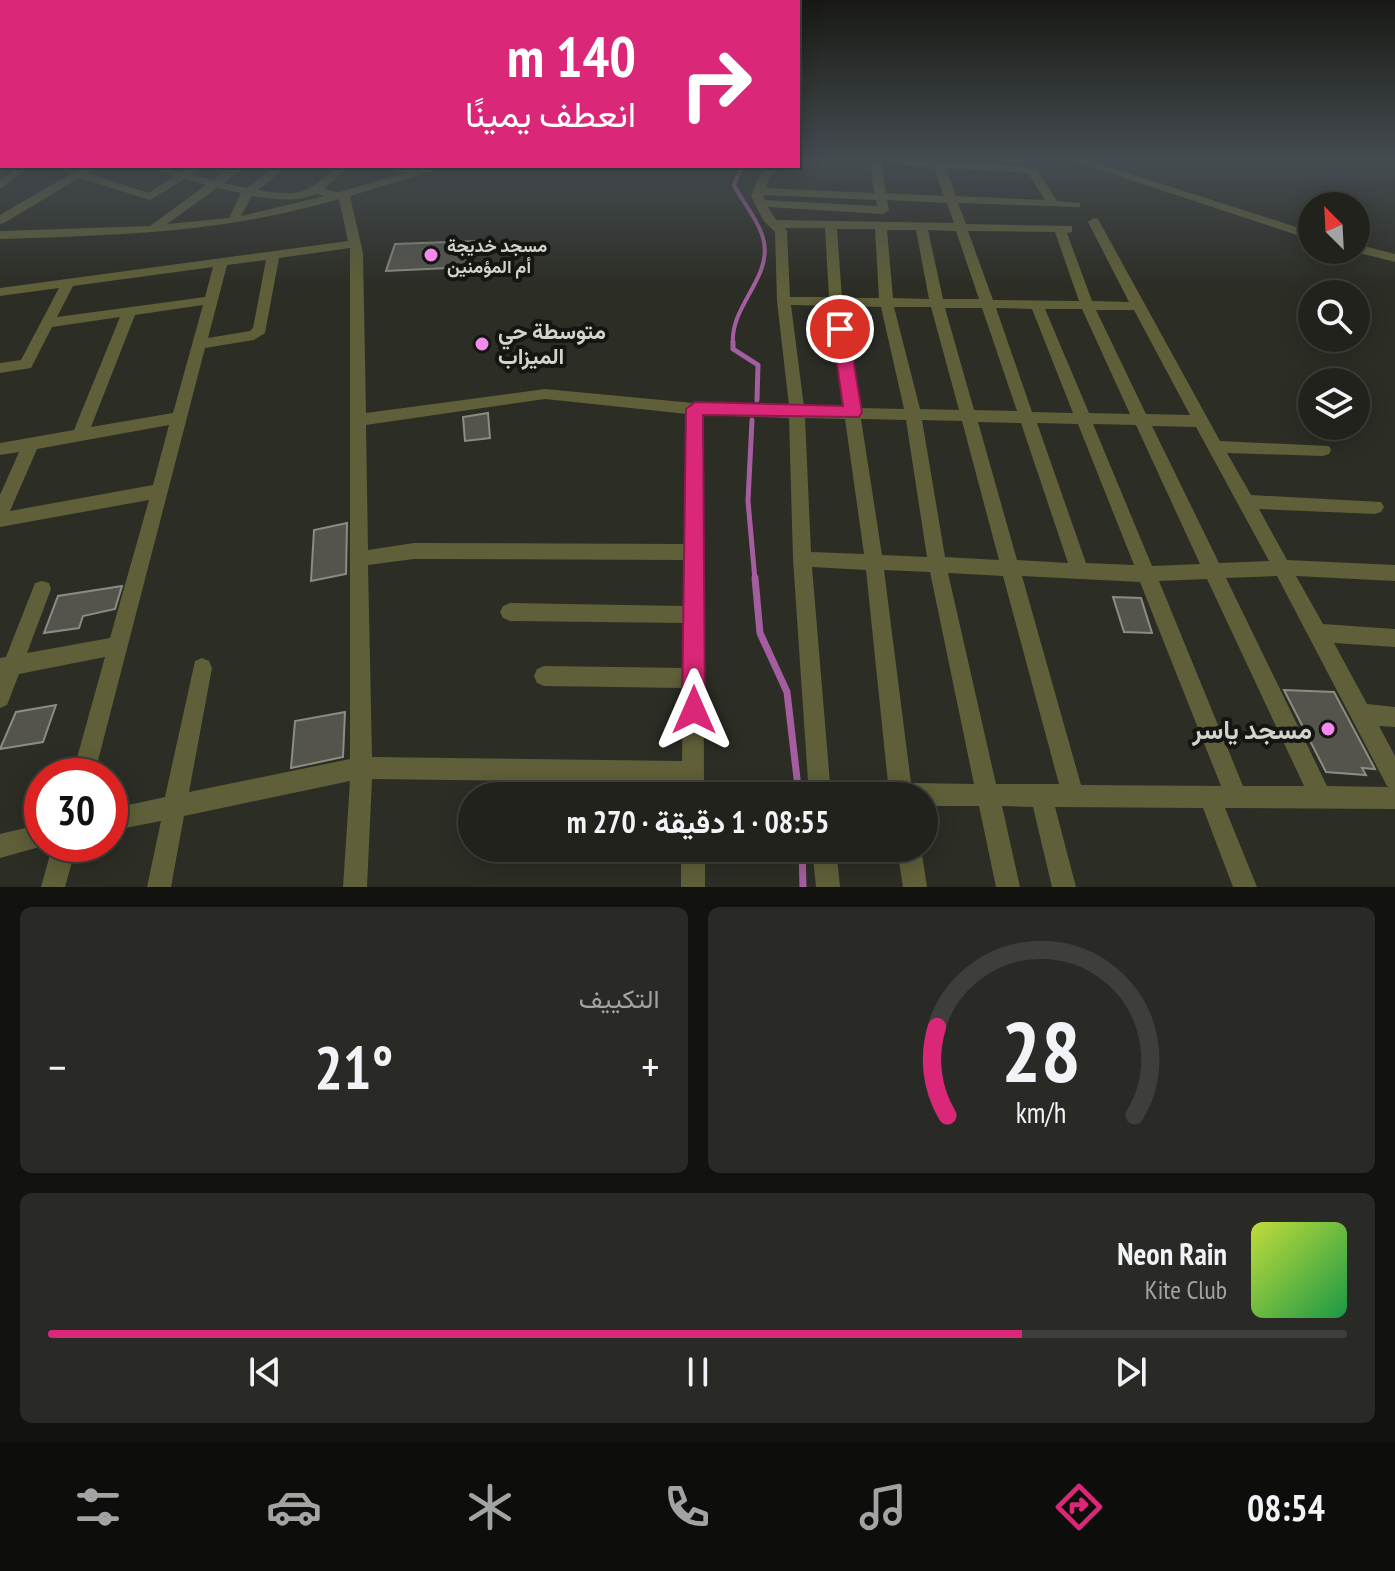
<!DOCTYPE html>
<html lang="ar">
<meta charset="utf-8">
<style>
body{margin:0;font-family:"PT Sans Narrow",Vazirmatn,sans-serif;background:#292a25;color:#f1f3f6;direction:rtl;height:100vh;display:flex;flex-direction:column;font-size:30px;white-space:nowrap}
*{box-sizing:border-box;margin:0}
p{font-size:26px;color:#a2a4a3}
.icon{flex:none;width:44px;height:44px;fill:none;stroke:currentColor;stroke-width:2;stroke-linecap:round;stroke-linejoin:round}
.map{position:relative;height:887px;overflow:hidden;direction:ltr}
.sheet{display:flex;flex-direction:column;gap:20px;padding:20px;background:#12130f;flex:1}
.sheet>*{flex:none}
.hud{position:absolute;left:0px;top:0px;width:800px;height:168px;box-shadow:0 4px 20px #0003,0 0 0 2px #3e3f3b;direction:rtl;background:#db2777;color:#fff;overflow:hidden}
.needle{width:52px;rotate:336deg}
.tools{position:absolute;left:1298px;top:192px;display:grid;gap:16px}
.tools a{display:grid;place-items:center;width:72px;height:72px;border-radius:50%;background:#21221c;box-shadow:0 4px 20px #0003,0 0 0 2px #3e3f3b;font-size:40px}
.speed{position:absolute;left:24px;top:758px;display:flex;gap:16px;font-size:40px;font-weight:700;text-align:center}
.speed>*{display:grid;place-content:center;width:104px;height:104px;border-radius:50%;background:#21221c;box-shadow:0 4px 20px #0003,0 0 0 2px #3e3f3b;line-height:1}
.speed .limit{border:12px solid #d22;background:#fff;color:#111}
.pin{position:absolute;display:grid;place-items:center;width:68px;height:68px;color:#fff;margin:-34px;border:4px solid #fff;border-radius:50%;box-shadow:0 2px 8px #0007}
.me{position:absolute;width:88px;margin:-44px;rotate:0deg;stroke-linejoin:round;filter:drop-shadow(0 0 6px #0008)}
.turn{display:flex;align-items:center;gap:28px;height:168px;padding:0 32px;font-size:36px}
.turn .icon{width:104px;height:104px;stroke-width:2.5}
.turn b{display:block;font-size:56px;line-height:68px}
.big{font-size:60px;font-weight:700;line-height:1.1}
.sheet .tile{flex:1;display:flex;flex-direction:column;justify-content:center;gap:12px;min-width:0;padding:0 28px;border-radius:12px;background:#292a25}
.sheet .dial{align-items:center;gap:0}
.dial svg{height:208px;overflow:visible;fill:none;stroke:#3e3f3b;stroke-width:7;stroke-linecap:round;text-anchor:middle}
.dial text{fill:#f1f3f6;stroke:none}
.song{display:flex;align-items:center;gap:24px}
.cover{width:96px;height:96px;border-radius:12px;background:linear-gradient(135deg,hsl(70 70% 55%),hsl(140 70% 35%))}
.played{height:8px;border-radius:4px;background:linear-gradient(90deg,#db2777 75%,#3e3f3b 75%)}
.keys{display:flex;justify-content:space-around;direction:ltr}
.heat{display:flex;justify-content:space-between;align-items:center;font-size:44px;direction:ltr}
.sheet .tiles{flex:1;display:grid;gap:20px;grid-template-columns:1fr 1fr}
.tile:last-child{grid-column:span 2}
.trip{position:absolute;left:458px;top:782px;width:480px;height:80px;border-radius:40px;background:#21221c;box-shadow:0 4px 20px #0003,0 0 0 2px #3e3f3b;font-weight:700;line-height:80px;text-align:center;direction:rtl}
.menu{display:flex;height:128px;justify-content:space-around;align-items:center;background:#0d0e0b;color:#a2a4a3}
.menu .icon{width:56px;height:56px}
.menu .selected{color:#db2777}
.menu b{font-size:36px;color:#f1f3f6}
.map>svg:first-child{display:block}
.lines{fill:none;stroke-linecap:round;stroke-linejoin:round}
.stream-far2{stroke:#a45e9f;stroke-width:4}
.stream-far1{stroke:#a45e9f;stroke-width:5}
.stream{stroke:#a45e9f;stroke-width:7}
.building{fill:#54544c;stroke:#8b8c82;stroke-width:2}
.minor{fill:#5f5f39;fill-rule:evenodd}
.route{fill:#db2777;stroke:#8e194d;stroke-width:2}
.poi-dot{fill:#f689ee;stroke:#151511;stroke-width:3}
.labels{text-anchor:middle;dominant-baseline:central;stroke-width:8;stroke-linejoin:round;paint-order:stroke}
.far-poi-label{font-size:18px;font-weight:bold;fill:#d3d3ce;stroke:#151511;text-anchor:start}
.poi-label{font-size:22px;font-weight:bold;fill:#d3d3ce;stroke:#151511;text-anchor:start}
.near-poi-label{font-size:26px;font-weight:bold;fill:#d3d3ce;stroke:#151511;text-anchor:end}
</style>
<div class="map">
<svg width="1395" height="887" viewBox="0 0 1395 887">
<rect width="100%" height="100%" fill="#2c2d25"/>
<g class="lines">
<path class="stream-far2" d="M733,344C730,306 771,279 764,242C760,222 743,203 734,185L742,166"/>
<g class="stream-far1">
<polyline points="733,342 733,349 758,365 757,400"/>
<polyline points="752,420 748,501 755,580"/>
</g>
<g class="stream">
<polyline points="755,578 760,633 787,692 799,796"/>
<polyline points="802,848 803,887"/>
</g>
</g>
<g class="building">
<polygon points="474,241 469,267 386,271 395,244"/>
<polygon points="488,413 490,438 465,441 463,417"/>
<polygon points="347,523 346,574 311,581 314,530"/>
<polygon points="122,586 115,609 83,616 79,628 44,633 58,596"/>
<polygon points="1113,597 1141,598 1152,633 1124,632"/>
<polygon points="1284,690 1334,692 1375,769 1362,768 1366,775 1326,772"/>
<polygon points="56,705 43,742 0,749 16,712"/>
<polygon points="345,712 343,757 291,768 295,721"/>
</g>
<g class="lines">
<g class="minor">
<path d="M870,161H881L886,193L944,196L934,167L896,164L891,161H952L1036,168L1057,201L1080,203V207L958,203L966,224L1072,226V232L1067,233L1092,301L1129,302L1088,222L1094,218L1098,219L1220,441L1329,446L1331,450L1329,454L1323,456L1227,453L1251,495L1381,502L1384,507L1381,512L1375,514L1259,509L1287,560L1395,565V581L1296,576L1323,624L1395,629V647L1334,643L1367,704L1395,707V727L1379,726L1395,756V809L1225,808L1257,887H1233L1203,808L1055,807L1076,887H1052L1033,807L1002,806L1020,887H996L979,806H924V796H809L793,559L789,418L703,415L704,796H682V783L372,779L367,887H343L350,781L184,816L171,887H147L161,821L110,831V809L165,797L195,661L202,658L209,661L212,668L189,792L350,759V248L279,258L265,333L254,340L205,348L94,776H72L105,657L19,674L7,705L0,708V658L6,657L35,583L42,581L49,583L51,589L27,653L110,638L149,500L0,527V495L19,452L0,455V443L74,430L120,317L52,327L31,368L0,373V363L21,360L59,288L0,296V288L348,241L339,199C224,233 118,235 0,239V231L150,226L206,185L185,179L150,200L79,178L4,223L0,224V215L84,166H97L87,173L149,193L174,176L144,166H161L182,172L191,166H203L192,175L213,180L233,166H245L224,183L247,188L277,166H289L258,190C271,192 286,195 298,192C320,188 328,166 350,166L324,189L339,192L405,173L379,166L420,169L450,166L350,196L363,253L366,413L545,389L704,404L789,406L777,301L775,232L763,220L751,196L758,178L770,166H781L769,179L766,188L874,193ZM946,168L1028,173L1045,200L956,196ZM217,188L241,193L229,218L167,224ZM316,194L325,196L241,216L252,196C274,199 295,203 316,194ZM763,195L876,200L877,206L765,200ZM887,200L947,203L954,223L776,220L768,207L883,214L889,210ZM785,228H825L829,297H790L787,231ZM837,229H875L879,298H842ZM887,230H916L929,299L893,298ZM928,230L956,231L979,299H943ZM968,231L1055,232L1079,301L993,300ZM266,260L253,328L250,331L208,338L227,265ZM213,267L205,297L57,317L73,286ZM203,305L173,413L91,427L135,315ZM791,305L830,306L844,407H804ZM843,306L881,307L904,409L859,408ZM894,307H931L959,410L920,409ZM945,308H982L1017,411L974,410ZM996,308L1032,309L1073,413L1032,412ZM1045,309H1082L1130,414L1089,413ZM1096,310H1134L1190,415L1146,414ZM545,399L687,414L685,544L414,543L368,550L366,425ZM805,418L845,419L864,554L811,552ZM861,419L906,420L927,557L882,555ZM922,420L962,421L999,560L945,557ZM978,422L1021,423L1068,563L1017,560ZM1037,423L1078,424L1134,565L1086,563ZM1093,424L1136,425L1200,564L1152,566ZM169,425L153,485L10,511L37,449ZM1152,426L1196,427L1269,561L1219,563ZM414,559L685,560L684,606L510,603L503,606L500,612L503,618L510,621L684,623V668L544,666L537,669L534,676L537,683L544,686L683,688L682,761L372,757L368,565ZM812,567L866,570L888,783H830ZM884,570L930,572L974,784L911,783ZM948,573L1003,576L1059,784H996ZM1022,576L1140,582L1221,786L1081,785ZM1277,576L1387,786L1389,787L1327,786L1226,578ZM1207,579L1304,786H1243L1159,581Z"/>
<polygon points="1073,161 1090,161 1312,232 1312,240"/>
<polygon points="19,166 31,166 0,189 0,181"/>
<polygon points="1356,244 1395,254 1395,262 1352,251 1356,250"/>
<polygon points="42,824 42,844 50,844 0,858 0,834"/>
<polygon points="53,844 77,844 65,887 41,887"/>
<rect x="681" y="848" width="24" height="39"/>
<polygon points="812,848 836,848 840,887 816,887"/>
<polygon points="897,848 921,848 927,887 903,887"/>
</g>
</g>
<linearGradient id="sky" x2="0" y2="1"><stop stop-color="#181914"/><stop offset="0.56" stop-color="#454c51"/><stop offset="1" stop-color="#454c51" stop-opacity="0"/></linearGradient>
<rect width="1395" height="286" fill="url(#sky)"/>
<polygon class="route" points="840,324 848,329 862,412 859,417 703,415 705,710 702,718 694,721 685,718 682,710 686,409 695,402 843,406 832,329"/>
<g class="poi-dot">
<circle cx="431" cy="255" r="8"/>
<circle cx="482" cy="344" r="8"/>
<circle cx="1328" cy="729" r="8"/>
</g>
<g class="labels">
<g class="far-poi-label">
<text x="447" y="245">مسجد خديجة<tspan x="447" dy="21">أم المؤمنين</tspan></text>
</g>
<g class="poi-label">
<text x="498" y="331">متوسطة حي<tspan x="498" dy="25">الميزاب</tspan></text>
</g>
<g class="near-poi-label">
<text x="1312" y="729">مسجد ياسر</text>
</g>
</g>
</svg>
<div class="tools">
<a><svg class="needle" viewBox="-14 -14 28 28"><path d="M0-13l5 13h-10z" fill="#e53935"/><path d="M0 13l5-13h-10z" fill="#a2a4a3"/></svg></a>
<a><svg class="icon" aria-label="search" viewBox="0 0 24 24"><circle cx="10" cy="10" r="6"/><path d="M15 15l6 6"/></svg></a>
<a><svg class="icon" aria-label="layers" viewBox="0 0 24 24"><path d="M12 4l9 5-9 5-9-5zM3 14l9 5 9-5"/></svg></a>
</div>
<div class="speed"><div class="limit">30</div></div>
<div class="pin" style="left:840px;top:329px;background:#d93025"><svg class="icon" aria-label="arrive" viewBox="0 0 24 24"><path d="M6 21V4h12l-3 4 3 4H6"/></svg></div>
<svg class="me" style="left:694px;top:710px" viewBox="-20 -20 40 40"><path d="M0-17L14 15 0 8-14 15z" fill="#db2777" stroke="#fff" stroke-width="4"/></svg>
<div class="trip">08:55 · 1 دقيقة · 270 m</div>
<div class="hud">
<div class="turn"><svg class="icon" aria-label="right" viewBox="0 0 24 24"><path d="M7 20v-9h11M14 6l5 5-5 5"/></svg><div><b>140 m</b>انعطف يمينًا</div></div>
</div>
</div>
<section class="sheet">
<div class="tiles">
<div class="tile dial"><svg viewBox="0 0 100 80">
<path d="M14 69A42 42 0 1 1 86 69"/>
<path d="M14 69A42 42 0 0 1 10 35" stroke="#db2777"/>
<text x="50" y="56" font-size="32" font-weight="700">28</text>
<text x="50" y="72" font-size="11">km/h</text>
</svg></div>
<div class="tile"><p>التكييف</p>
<div class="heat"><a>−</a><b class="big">21°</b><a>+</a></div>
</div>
<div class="tile">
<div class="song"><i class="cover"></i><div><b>Neon Rain</b><p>Kite Club</p></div></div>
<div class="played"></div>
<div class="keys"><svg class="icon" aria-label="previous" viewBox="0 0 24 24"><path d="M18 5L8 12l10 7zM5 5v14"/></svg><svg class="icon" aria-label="pause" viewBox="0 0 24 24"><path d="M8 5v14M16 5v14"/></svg><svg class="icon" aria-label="next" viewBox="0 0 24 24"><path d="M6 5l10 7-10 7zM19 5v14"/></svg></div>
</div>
</div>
</section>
<nav class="menu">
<b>08:54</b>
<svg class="icon selected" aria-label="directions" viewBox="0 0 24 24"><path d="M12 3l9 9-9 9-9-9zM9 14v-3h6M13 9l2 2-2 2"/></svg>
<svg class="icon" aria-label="music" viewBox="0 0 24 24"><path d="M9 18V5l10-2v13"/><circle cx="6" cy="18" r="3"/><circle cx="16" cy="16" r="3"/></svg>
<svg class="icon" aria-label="phone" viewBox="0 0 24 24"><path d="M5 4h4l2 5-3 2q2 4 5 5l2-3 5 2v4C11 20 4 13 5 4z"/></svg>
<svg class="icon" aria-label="climate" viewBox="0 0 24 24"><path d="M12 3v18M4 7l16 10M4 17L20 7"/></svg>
<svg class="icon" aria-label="car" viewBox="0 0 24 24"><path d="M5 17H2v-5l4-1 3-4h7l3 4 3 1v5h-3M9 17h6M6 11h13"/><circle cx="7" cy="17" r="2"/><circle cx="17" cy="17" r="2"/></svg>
<svg class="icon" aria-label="filters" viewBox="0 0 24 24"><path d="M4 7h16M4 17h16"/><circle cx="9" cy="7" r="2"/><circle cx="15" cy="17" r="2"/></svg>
</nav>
